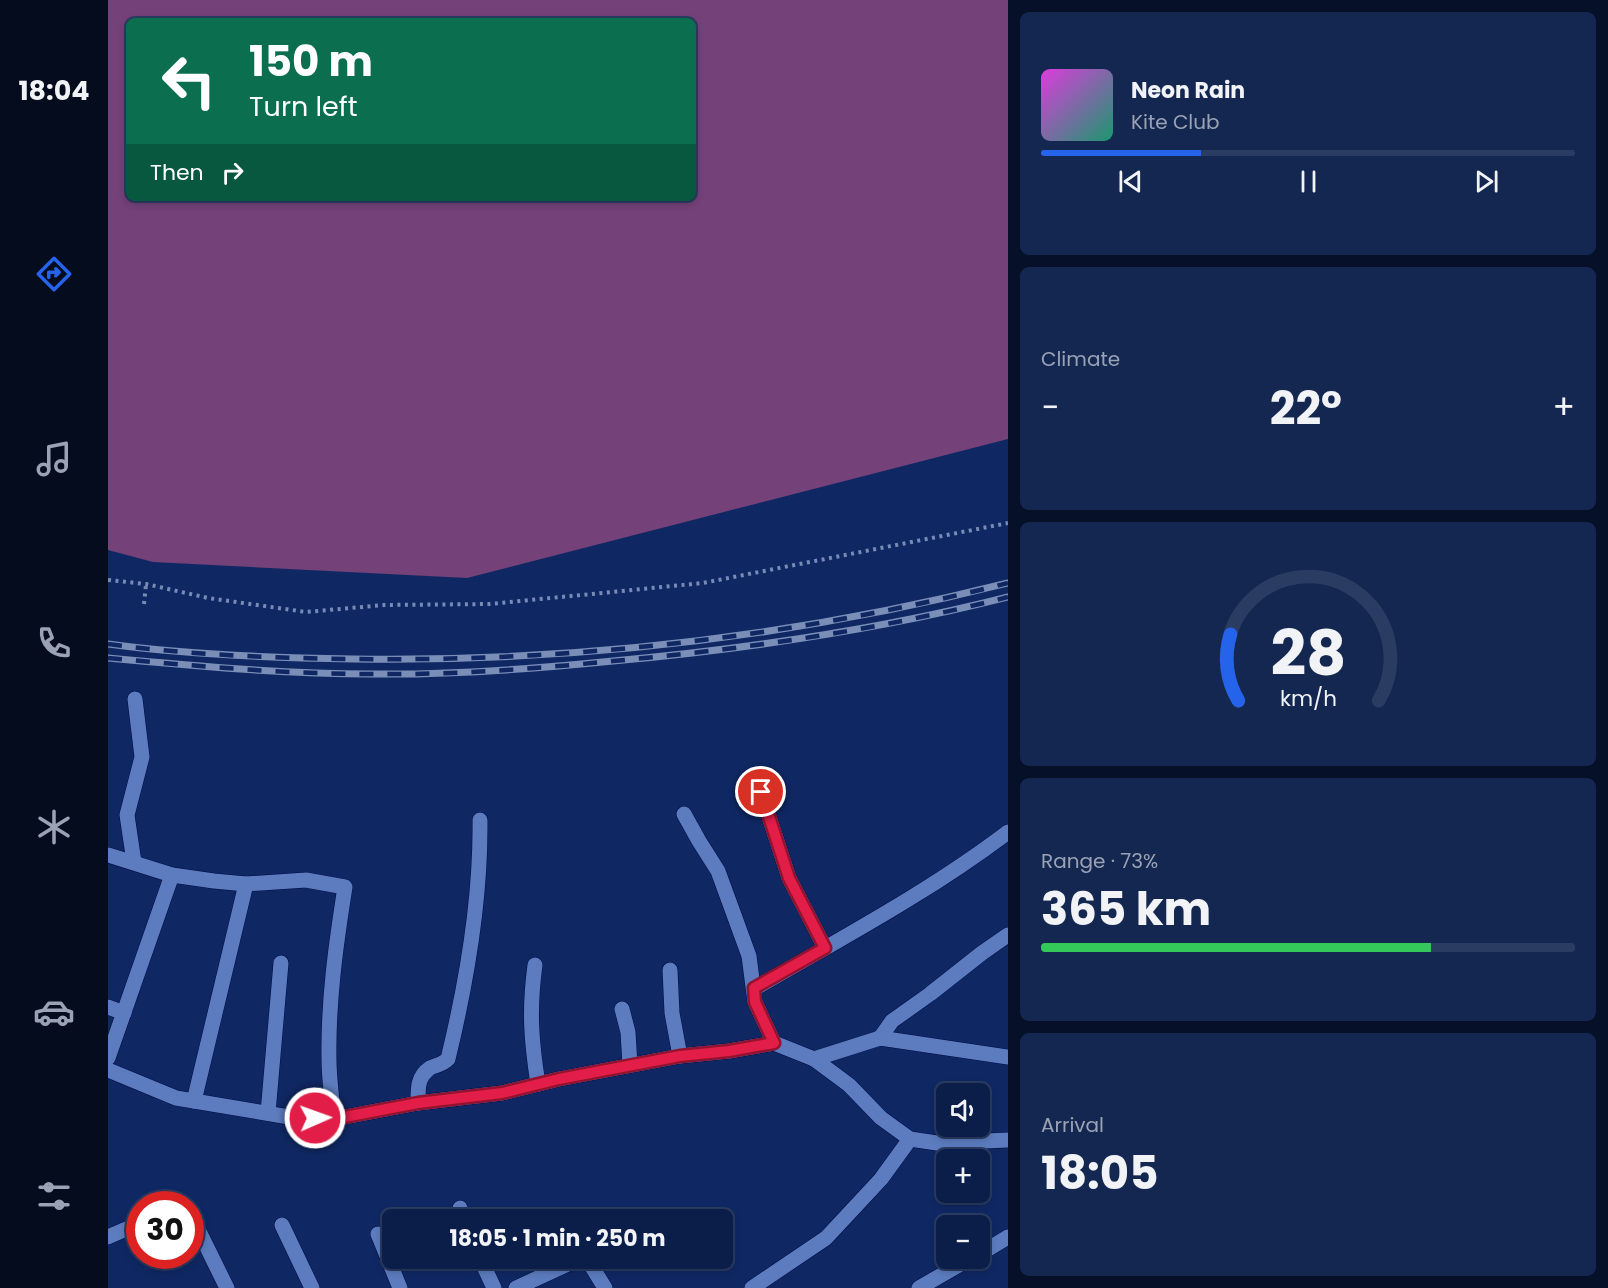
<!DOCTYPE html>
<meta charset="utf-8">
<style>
body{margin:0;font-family:Poppins,sans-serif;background:#142751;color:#f1f3f6;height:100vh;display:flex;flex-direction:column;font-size:22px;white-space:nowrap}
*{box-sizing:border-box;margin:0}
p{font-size:20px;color:#9aa2b5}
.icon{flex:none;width:33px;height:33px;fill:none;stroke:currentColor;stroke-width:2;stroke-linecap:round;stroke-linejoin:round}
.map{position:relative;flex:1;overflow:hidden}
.drawer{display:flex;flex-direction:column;gap:12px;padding:12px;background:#061029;width:600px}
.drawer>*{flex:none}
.banner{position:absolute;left:18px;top:18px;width:570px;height:183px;border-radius:9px;box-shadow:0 3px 9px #0003,0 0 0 2px #2b3c62;background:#0b6e4f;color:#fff;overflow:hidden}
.tools{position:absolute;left:828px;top:1083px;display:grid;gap:12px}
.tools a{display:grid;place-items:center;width:54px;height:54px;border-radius:9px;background:#0b1e4a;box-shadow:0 3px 9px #0003,0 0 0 2px #2b3c62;font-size:30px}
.speed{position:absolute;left:18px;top:1191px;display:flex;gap:12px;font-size:30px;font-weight:700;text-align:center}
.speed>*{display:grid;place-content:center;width:78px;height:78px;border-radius:50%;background:#0b1e4a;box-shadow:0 3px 9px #0003,0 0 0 2px #2b3c62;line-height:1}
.speed .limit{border:9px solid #d22;background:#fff;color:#111}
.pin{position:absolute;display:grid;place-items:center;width:51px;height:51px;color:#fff;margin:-26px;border:3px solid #fff;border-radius:50%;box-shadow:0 2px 6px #0007}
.me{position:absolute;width:66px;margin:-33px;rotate:88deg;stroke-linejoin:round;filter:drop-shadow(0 0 4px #0008)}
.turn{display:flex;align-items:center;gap:21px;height:126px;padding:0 24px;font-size:27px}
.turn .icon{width:78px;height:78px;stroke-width:2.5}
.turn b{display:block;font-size:42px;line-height:51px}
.then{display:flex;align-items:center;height:57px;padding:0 24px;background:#0003;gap:12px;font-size:22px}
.big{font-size:45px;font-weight:700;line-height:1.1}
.drawer .widget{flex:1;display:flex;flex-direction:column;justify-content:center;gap:9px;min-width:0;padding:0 21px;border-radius:9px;background:#142751}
.drawer .dial{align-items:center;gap:0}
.dial svg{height:156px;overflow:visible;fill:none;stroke:#2b3c62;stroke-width:7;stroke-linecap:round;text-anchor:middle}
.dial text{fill:#f1f3f6;stroke:none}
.song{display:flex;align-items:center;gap:18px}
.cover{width:72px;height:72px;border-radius:9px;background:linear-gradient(135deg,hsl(300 70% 55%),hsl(160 70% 35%))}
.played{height:6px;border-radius:3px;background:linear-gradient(90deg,#2563eb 30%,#2b3c62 30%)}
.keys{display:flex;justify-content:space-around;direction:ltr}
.heat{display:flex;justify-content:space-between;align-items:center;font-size:33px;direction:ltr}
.charge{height:9px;border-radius:4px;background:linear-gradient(90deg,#34c759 73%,#2b3c62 0)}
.trip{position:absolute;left:274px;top:1209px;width:351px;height:60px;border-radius:9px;background:#0b1e4a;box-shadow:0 3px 9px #0003,0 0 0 2px #2b3c62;font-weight:700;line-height:60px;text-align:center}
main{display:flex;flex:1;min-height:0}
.tab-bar{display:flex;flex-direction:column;width:108px;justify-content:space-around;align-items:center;background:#040c1e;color:#9aa2b5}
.tab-bar .icon{width:42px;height:42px}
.tab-bar .selected{color:#2563eb}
.tab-bar b{font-size:27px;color:#f1f3f6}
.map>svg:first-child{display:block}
.green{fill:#744179;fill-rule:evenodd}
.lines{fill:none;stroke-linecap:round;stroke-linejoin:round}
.street-casing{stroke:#000c46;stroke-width:16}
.path{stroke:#778bb6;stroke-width:4;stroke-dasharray:3 4.5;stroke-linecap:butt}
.street{stroke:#5c7cbf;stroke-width:15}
.rail-casing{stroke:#7a8eb8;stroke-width:7}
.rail{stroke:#0f2863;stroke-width:4.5;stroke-dasharray:14;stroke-linecap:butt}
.route-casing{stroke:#92132f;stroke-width:15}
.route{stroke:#e11d48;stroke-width:10}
</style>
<main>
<nav class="tab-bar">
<b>18:04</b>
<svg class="icon selected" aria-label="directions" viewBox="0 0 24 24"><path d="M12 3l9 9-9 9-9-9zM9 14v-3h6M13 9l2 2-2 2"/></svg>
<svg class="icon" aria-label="music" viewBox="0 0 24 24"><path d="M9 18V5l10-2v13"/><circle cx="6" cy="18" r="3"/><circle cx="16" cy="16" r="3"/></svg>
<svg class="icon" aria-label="phone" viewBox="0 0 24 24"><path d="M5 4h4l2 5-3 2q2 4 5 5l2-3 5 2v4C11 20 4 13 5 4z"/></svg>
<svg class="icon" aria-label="climate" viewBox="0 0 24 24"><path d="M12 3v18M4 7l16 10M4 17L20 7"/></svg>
<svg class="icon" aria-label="car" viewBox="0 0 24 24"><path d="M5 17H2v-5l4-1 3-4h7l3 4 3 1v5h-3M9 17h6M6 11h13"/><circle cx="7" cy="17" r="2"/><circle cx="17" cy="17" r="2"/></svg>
<svg class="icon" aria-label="filters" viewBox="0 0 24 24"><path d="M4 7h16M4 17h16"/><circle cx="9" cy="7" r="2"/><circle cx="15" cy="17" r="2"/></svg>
</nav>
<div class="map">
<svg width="900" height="1288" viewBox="0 0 900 1288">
<rect width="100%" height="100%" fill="#0f2863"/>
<path class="green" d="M0,0H900V439L359,578L45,562L0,550ZM21,21H585V198H21Z"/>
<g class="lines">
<defs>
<g id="street">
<polyline points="653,792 681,878 717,948"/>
<polyline points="576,814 591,841 610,871 641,956 647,1002 666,1043"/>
<path d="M0,855L64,875L106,881L138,884L198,880L237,887C228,944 220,1001 221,1059C221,1079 224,1099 226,1119"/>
<polyline points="26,862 19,815 34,757 27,699"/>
<path d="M427,965C421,1010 423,1039 430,1084"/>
<polyline points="562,970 564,1013 572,1056"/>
<path d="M646,989C732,939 821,892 900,832"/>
<polyline points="0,1007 16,1013"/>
<polyline points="514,1009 520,1032 522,1065"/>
<polyline points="772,1038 784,1021 822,994 874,953 900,935"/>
<polyline points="0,1058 64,875"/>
<polyline points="706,1059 772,1038 900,1057"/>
<polyline points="0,1070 68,1098 187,1118 226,1119 310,1103 394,1093 451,1079 572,1056 621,1051 666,1043 706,1059 741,1085 773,1118 802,1139 829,1143 900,1140"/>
<polyline points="86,1101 138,884"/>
<path d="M310,1103C310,1089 309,1077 322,1068C328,1065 334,1065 340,1059C359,981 373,901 372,820"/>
<polyline points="160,1113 173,963"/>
<polyline points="352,1208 356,1220"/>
<polyline points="82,1218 88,1225 119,1288"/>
<polyline points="174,1225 204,1288"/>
<polyline points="270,1234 292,1288"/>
<polyline points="0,1237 32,1223"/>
<polyline points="872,1254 900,1237"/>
<polyline points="372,1258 386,1288"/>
<polyline points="474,1258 481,1262 497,1288"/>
<polyline points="408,1288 473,1258"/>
<polyline points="644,1288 718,1238 773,1179 802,1139"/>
<polyline points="811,1288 863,1258"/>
</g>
</defs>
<use href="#street" class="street-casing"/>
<g class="path">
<polyline points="0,580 38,584 100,598 198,612 276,605 382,604 595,583 900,523"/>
<polyline points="36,604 38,584"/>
</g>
<use href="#street" class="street"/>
<defs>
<g id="rail">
<path d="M0,644C81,655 164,658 246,659C466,662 686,637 900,583"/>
<path d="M0,658C88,666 176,674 264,674C344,675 425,669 505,661C638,649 771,630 900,597"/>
</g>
</defs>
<use href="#rail" class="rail-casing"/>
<use href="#rail" class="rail"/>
</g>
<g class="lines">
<defs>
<polyline id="route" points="207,1118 226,1119 310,1103 394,1093 451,1079 572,1056 621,1051 666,1043 647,1002 646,988 717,948 681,878 653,792"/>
</defs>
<use href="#route" class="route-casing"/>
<use href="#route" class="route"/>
</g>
</svg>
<div class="tools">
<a><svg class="icon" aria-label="sound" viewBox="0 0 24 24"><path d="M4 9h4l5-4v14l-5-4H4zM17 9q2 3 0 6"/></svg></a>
<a>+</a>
<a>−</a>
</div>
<div class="speed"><div class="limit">30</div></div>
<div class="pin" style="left:653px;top:792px;background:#d93025"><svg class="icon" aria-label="arrive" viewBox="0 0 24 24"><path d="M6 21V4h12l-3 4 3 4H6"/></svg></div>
<svg class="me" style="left:207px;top:1118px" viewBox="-20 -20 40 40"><circle r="17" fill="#e11d48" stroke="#fff" stroke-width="3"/><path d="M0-11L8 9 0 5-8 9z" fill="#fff"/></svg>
<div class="trip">18:05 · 1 min · 250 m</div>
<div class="banner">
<div class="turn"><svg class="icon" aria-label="left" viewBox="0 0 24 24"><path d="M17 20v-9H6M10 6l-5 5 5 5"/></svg><div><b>150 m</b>Turn left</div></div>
<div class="then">Then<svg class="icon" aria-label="right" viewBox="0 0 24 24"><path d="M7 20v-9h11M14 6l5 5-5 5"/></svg></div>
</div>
</div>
<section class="drawer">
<div class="widget">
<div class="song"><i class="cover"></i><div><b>Neon Rain</b><p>Kite Club</p></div></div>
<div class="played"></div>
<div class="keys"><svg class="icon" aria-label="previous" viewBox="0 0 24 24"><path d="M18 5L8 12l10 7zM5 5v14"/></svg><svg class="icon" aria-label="pause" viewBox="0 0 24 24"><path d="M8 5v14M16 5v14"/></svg><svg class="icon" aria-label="next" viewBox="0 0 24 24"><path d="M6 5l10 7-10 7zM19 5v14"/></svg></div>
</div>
<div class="widget"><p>Climate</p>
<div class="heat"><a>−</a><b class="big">22°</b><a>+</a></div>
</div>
<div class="widget dial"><svg viewBox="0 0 100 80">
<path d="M14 69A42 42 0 1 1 86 69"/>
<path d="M14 69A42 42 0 0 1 10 35" stroke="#2563eb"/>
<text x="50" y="56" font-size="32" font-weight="700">28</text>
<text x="50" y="72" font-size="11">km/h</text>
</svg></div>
<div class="widget"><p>Range · 73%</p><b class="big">365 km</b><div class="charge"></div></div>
<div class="widget"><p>Arrival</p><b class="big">18:05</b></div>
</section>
</main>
